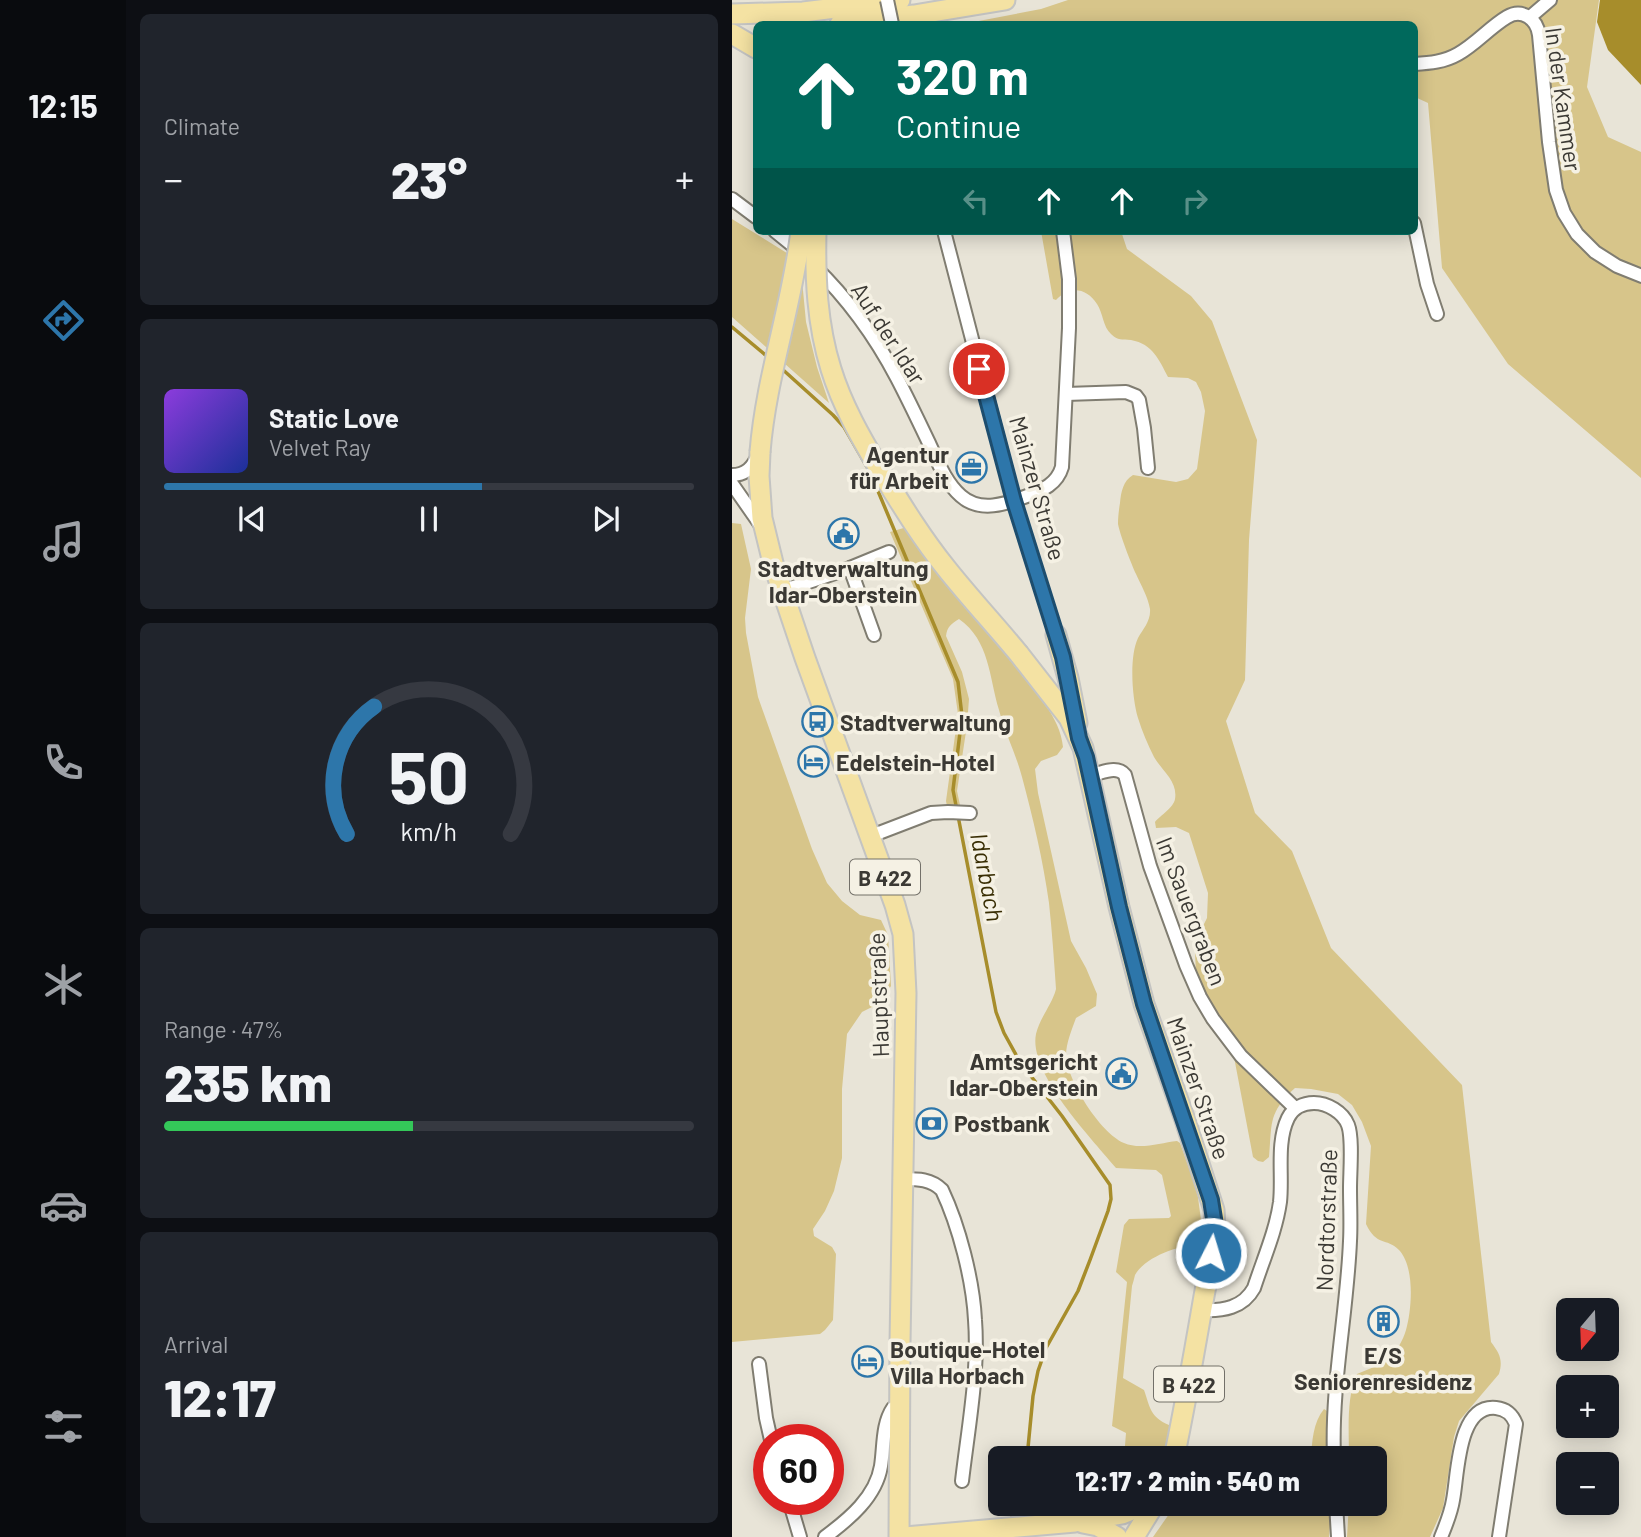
<!DOCTYPE html>
<meta charset="utf-8">
<style>
body{margin:0;font-family:Barlow,sans-serif;background:#20242c;color:#f1f3f6;height:100vh;display:flex;flex-direction:column;font-size:26px;white-space:nowrap}
*{box-sizing:border-box;margin:0}
p{font-size:23px;color:#9ea1a6}
.icon{flex:none;width:38px;height:38px;fill:none;stroke:currentColor;stroke-width:2;stroke-linecap:round;stroke-linejoin:round}
.map{position:relative;flex:1;overflow:hidden}
.side{display:flex;flex-direction:column;gap:14px;padding:14px;background:#0d0f14;width:606px}
.side>*{flex:none}
.hud{position:absolute;left:21px;top:21px;width:665px;height:214px;border-radius:10px;box-shadow:0 4px 18px #0003;background:#00695c;color:#fff;overflow:hidden}
.needle{width:46px;rotate:199deg}
.tools{position:absolute;left:824px;top:1298px;display:grid;gap:14px}
.tools a{display:grid;place-items:center;width:63px;height:63px;border-radius:10px;background:#171b24;box-shadow:0 4px 18px #0003;font-size:35px}
.speed{position:absolute;left:21px;top:1424px;display:flex;gap:14px;font-size:35px;font-weight:700;text-align:center}
.speed>*{display:grid;place-content:center;width:91px;height:91px;border-radius:50%;background:#171b24;box-shadow:0 4px 18px #0003;line-height:1}
.speed .limit{border:10px solid #d22;background:#fff;color:#111}
.pin{position:absolute;display:grid;place-items:center;width:60px;height:60px;color:#fff;margin:-30px;border:4px solid #fff;border-radius:50%;box-shadow:0 2px 7px #0007}
.me{position:absolute;width:77px;margin:-38px;rotate:5deg;stroke-linejoin:round;filter:drop-shadow(0 0 5px #0008)}
.turn{display:flex;align-items:center;gap:24px;height:147px;padding:0 28px;font-size:32px}
.turn .icon{width:91px;height:91px;stroke-width:2.5}
.turn b{display:block;font-size:49px;line-height:60px}
.lanes{display:flex;align-items:center;height:66px;padding:0 28px;background:#0003;justify-content:center;gap:35px;direction:ltr}
.lanes .off{opacity:.35}
.big{font-size:52px;font-weight:800;line-height:1.1}
.side .widget{flex:1;display:flex;flex-direction:column;justify-content:center;gap:10px;min-width:0;padding:0 24px;border-radius:10px;background:#20242c}
.side .dial{align-items:center;gap:0}
.dial svg{height:182px;overflow:visible;fill:none;stroke:#363941;stroke-width:7;stroke-linecap:round;text-anchor:middle}
.dial text{fill:#f1f3f6;stroke:none}
.song{display:flex;align-items:center;gap:21px}
.cover{width:84px;height:84px;border-radius:10px;background:linear-gradient(135deg,hsl(270 70% 55%),hsl(230 70% 35%))}
.played{height:7px;border-radius:4px;background:linear-gradient(90deg,#2d76aa 60%,#363941 60%)}
.keys{display:flex;justify-content:space-around;direction:ltr}
.heat{display:flex;justify-content:space-between;align-items:center;font-size:38px;direction:ltr}
.charge{height:10px;border-radius:5px;background:linear-gradient(90deg,#34c759 47%,#363941 0)}
.trip{position:absolute;left:256px;top:1446px;width:399px;height:70px;border-radius:10px;background:#171b24;box-shadow:0 4px 18px #0003;font-weight:800;line-height:70px;text-align:center}
main{display:flex;flex:1;min-height:0}
.dock{display:flex;flex-direction:column;width:126px;justify-content:space-around;align-items:center;background:#090b0e;color:#9ea1a6}
.dock .icon{width:49px;height:49px}
.dock .current{color:#2d76aa}
.dock b{font-size:32px;color:#f1f3f6}
.map>svg:first-child{display:block}
.green{fill:#d7c58a}
.water{fill:#a78d2b}
.lines{fill:none;stroke-linecap:round;stroke-linejoin:round}
.stream{stroke:#a78d2b;stroke-width:3.5}
.minor-casing{stroke:#807d71;stroke-width:16}
.primary-casing{stroke:#c4c4c2;stroke-width:23}
.minor{stroke:#fff;stroke-width:12}
.primary{stroke:#f4e2a3;stroke-width:19}
.minor-bridge-casing{stroke:#807d71;stroke-width:16;stroke-linecap:butt}
.primary-bridge-casing{stroke:#c4c4c2;stroke-width:23;stroke-linecap:butt}
.minor-bridge{stroke:#fff;stroke-width:12}
.primary-bridge{stroke:#f4e2a3;stroke-width:19}
.route-casing{stroke:#1d4d6e;stroke-width:18}
.route{stroke:#2d76aa;stroke-width:12}
.labels{text-anchor:middle;dominant-baseline:central;stroke-width:7;stroke-linejoin:round;paint-order:stroke}
.shield{fill:#f5f1e4;stroke:#737069;stroke-width:2}
.shield-label{font-size:21px;font-weight:bold;fill:#3b3934}
.street-label{font-size:23px;fill:#3b3934;stroke:#f5f1e4}
.poi-label{font-size:23px;font-weight:bold;fill:#3b3934;stroke:#f5f1e4;text-anchor:start}
.water-label{font-size:24px;font-style:italic;fill:#392e04;stroke:#f5f1e4}
</style>
<main>
<nav class="dock">
<b>12:15</b>
<svg class="icon current" aria-label="directions" viewBox="0 0 24 24"><path d="M12 3l9 9-9 9-9-9zM9 14v-3h6M13 9l2 2-2 2"/></svg>
<svg class="icon" aria-label="music" viewBox="0 0 24 24"><path d="M9 18V5l10-2v13"/><circle cx="6" cy="18" r="3"/><circle cx="16" cy="16" r="3"/></svg>
<svg class="icon" aria-label="phone" viewBox="0 0 24 24"><path d="M5 4h4l2 5-3 2q2 4 5 5l2-3 5 2v4C11 20 4 13 5 4z"/></svg>
<svg class="icon" aria-label="climate" viewBox="0 0 24 24"><path d="M12 3v18M4 7l16 10M4 17L20 7"/></svg>
<svg class="icon" aria-label="car" viewBox="0 0 24 24"><path d="M5 17H2v-5l4-1 3-4h7l3 4 3 1v5h-3M9 17h6M6 11h13"/><circle cx="7" cy="17" r="2"/><circle cx="17" cy="17" r="2"/></svg>
<svg class="icon" aria-label="filters" viewBox="0 0 24 24"><path d="M4 7h16M4 17h16"/><circle cx="9" cy="7" r="2"/><circle cx="15" cy="17" r="2"/></svg>
</nav>
<section class="side">
<div class="widget"><p>Climate</p>
<div class="heat"><a>−</a><b class="big">23°</b><a>+</a></div>
</div>
<div class="widget">
<div class="song"><i class="cover"></i><div><b>Static Love</b><p>Velvet Ray</p></div></div>
<div class="played"></div>
<div class="keys"><svg class="icon" aria-label="previous" viewBox="0 0 24 24"><path d="M18 5L8 12l10 7zM5 5v14"/></svg><svg class="icon" aria-label="pause" viewBox="0 0 24 24"><path d="M8 5v14M16 5v14"/></svg><svg class="icon" aria-label="next" viewBox="0 0 24 24"><path d="M6 5l10 7-10 7zM19 5v14"/></svg></div>
</div>
<div class="widget dial"><svg viewBox="0 0 100 80">
<path d="M14 69A42 42 0 1 1 86 69"/>
<path d="M14 69A42 42 0 0 1 26 13" stroke="#2d76aa"/>
<text x="50" y="56" font-size="32" font-weight="700">50</text>
<text x="50" y="72" font-size="11">km/h</text>
</svg></div>
<div class="widget"><p>Range · 47%</p><b class="big">235 km</b><div class="charge"></div></div>
<div class="widget"><p>Arrival</p><b class="big">12:17</b></div>
</section>
<div class="map">
<svg width="910" height="1537" viewBox="0 0 910 1537">
<rect width="100%" height="100%" fill="#e8e4d7"/>
<g class="green">
<polygon points="336,0 867,0 855,87 876,137 909,152 909,478 776,364 710,268 696,103 683,97 682,24 231,24 309,9"/>
<polygon points="0,219 58,255 70,280 74,322 85,367 97,403 0,317"/>
<path d="M309,231H389L395,249L459,296L480,321L525,440L517,540L513,680L494,721L523,813L560,851L599,948L730,1085L759,1342C768,1354 771,1360 767,1374L727,1421L722,1437L711,1508L698,1537H615L617,1503H642V1458H617C617,1432 614,1397 625,1374L659,1360C664,1350 671,1341 674,1330C680,1309 683,1267 667,1250C654,1237 645,1247 634,1224L639,1146L630,1122L620,1105L606,1094L579,1089L563,1088C536,1113 540,1123 537,1157L531,1162L526,1161L521,1157L502,1057L485,1013L464,974L463,952L468,932L475,918L476,893L457,833L444,827L424,828L423,822C428,816 442,807 443,799C446,781 430,771 422,757C416,745 410,731 406,718C400,698 397,657 406,638C411,629 419,621 418,609C416,597 409,585 404,574C399,563 388,535 386,524C386,517 387,509 388,503C389,492 391,481 401,475L444,482L456,479L465,469L473,411L469,392L464,382L456,378L436,377C427,360 421,344 399,340C390,339 386,341 379,334C371,327 371,313 365,304C354,287 337,286 324,300L321,299Z"/>
<polygon points="0,523 9,524 19,569 13,618 14,633 26,697 80,849 95,883 110,901 128,915 149,920 156,935 159,986 148,1003 130,1012 115,1034 110,1089 110,1158 102,1191 93,1211 81,1229 82,1236 100,1247 104,1254 101,1320 93,1330 88,1334 0,1342"/>
<path d="M175,527L282,658L281,664C300,689 328,715 331,747L325,755L309,761L303,769L306,793L339,941L354,968L365,994L364,1006L344,1018C340,1029 334,1043 334,1055C335,1080 368,1133 392,1143C408,1150 428,1143 445,1141L448,1143L465,1190L471,1235L469,1241L464,1245C446,1245 412,1258 403,1275C402,1279 401,1283 400,1286L391,1378L412,1390C418,1407 418,1417 437,1425V1440L431,1458H392L394,1433L380,1426L395,1282L384,1272L392,1225L397,1219L437,1218L439,1216L430,1175L424,1170L384,1168C360,1139 296,1073 304,1034C308,1017 320,1005 324,989C322,960 320,931 317,903C311,860 301,818 290,777C284,754 273,733 267,710C257,677 258,641 227,619C219,624 215,627 214,636L230,672L237,699L235,725L225,791L228,805L215,806L214,801L226,714L221,679L158,532Z"/>
<path d="M592,1409L595,1411L594,1458H579C580,1442 581,1422 592,1409Z"/>
<polygon points="508,1503 597,1503 599,1513 597,1537 421,1537 442,1507 497,1510"/>
</g>
<polygon class="water" points="868,0 909,0 909,85 876,50 865,22"/>
<g class="lines">
<g class="stream">
<polyline points="0,327 37,358"/>
<polyline points="49,368 101,415 112,427 138,472 226,682 230,716 221,790 264,1012 272,1033 288,1062 330,1116 378,1185 379,1199 376,1211 358,1260 346,1291 314,1348 306,1371 301,1396 295,1458"/>
<polyline points="279,1519 287,1503"/>
</g>
<defs>
<g id="minor">
<polyline points="798,17 818,0"/>
<path d="M682,64C698,63 712,62 726,54C744,44 758,27 775,17C790,8 805,19 807,35L817,142L824,190L832,213L845,234L863,252L885,266L910,276"/>
<polyline points="0,199 24,217"/>
<polyline points="682,223 695,284 705,314"/>
<polyline points="43,231 70,253"/>
<polyline points="212,231 282,501 324,635"/>
<path d="M82,266C115,298 144,338 165,378C176,399 186,420 196,441C205,460 213,482 229,496C248,513 274,504 295,496C311,490 325,484 330,467L337,328V279L331,231"/>
<polyline points="334,394 394,392 404,396 407,400 412,428 416,468"/>
<path d="M0,475C14,475 21,467 26,455"/>
<polyline points="0,484 30,527"/>
<polyline points="118,568 142,635"/>
<polyline points="50,591 118,568 157,552"/>
<path d="M359,775C370,773 385,765 393,775L418,866L454,965L468,997L481,1019L509,1056L563,1108"/>
<polyline points="139,836 199,813 216,812 238,813"/>
<path d="M171,1179C186,1179 199,1179 210,1190C227,1226 241,1280 243,1320C247,1372 236,1429 230,1481"/>
<path d="M470,1310C491,1311 511,1308 522,1288C531,1260 544,1231 548,1202C551,1175 544,1143 556,1118C561,1108 571,1103 582,1103C595,1103 611,1112 616,1125C621,1138 618,1172 618,1188C618,1206 619,1224 618,1241C615,1314 599,1385 602,1458"/>
<polyline points="27,1364 34,1418 39,1440"/>
<polyline points="57,1500 68,1537"/>
<polyline points="604,1503 606,1537"/>
<path d="M93,1537C117,1519 144,1497 149,1466C152,1447 150,1424 161,1408L168,1406"/>
<path d="M709,1537C714,1525 719,1513 721,1500C726,1476 725,1404 764,1408C774,1409 780,1414 784,1424L767,1537"/>
</g>
<g id="primary">
<polyline points="0,14 71,12 168,0"/>
<polyline points="108,24 182,15 273,0"/>
<polyline points="0,34 24,48"/>
<polyline points="28,452 27,476 30,518 41,563 73,658 163,905 171,934 174,993 168,1343 167,1537"/>
<polyline points="324,635 336,678 345,723"/>
<path d="M287,654L337,718L351,748L387,907L412,1004L453,1120L482,1210C485,1240 476,1272 471,1302C462,1354 453,1406 442,1458"/>
<polyline points="351,1523 366,1526 385,1537"/>
<polyline points="173,1537 343,1522 390,1514 417,1503"/>
<polyline points="402,1537 423,1503"/>
</g>
</defs>
<use href="#minor" class="minor-casing"/>
<use href="#primary" class="primary-casing"/>
<use href="#minor" class="minor"/>
<use href="#primary" class="primary"/>
<defs>
<polyline id="minor-bridge" points="155,0 160,24"/>
<g id="primary-bridge">
<path d="M84,231C83,278 85,324 99,369C110,405 129,438 148,470C169,504 189,537 214,568C237,597 263,625 287,654"/>
<path d="M28,452C34,377 60,306 69,231"/>
</g>
</defs>
<use href="#minor-bridge" class="minor-bridge-casing"/>
<use href="#primary-bridge" class="primary-bridge-casing"/>
<use href="#minor-bridge" class="minor-bridge"/>
<use href="#primary-bridge" class="primary-bridge"/>
</g>
<g class="lines">
<defs>
<polyline id="route" points="247,369 282,501 331,657 347,738 354,757 387,907 412,1004 479,1200 483,1225 479,1253"/>
</defs>
<use href="#route" class="route-casing"/>
<use href="#route" class="route"/>
</g>
<defs>
<symbol id="office-ring" viewBox="-11 -11 22 22"><circle r="9.5" fill="#f5f1e4" stroke="#2d76aa" stroke-width="1.5"/><path d="M-6-3h4V-5.5h4V-3h4V5H-6ZM-1-4.5V-3h2v-1.5ZM-6 0V1H6V0Z" fill="#2d76aa"/></symbol>
<symbol id="civic-ring" viewBox="-11 -11 22 22"><circle r="9.5" fill="#f5f1e4" stroke="#2d76aa" stroke-width="1.5"/><path d="M-.6-6.5H3V-4.5H.6V-3L4-1V1h2V6H-6V1h2V-1L-.6-3ZM-1.2 2.5V6h2.4V2.5Z" fill="#2d76aa"/></symbol>
<symbol id="bus-ring" viewBox="-11 -11 22 22"><circle r="9.5" fill="#f5f1e4" stroke="#2d76aa" stroke-width="1.5"/><path d="M-5-6H5V4H4V6H2V4H-2V6H-4V4H-5ZM-3.5-4V0h7V-4ZM-3.5 1.2v1.5H-2V1.2ZM2 1.2v1.5H3.5V1.2Z" fill="#2d76aa"/></symbol>
<symbol id="hotel-ring" viewBox="-11 -11 22 22"><circle r="9.5" fill="#f5f1e4" stroke="#2d76aa" stroke-width="1.5"/><path d="M-6-4.5h1.5V1H6V5H4.5V3h-9V5H-6ZM-4 0a1.8 1.8 0 1 1 3.6 0ZM.5 0V-2.5h3Q6-2.5 6 0Z" fill="#2d76aa"/></symbol>
<symbol id="bank-ring" viewBox="-11 -11 22 22"><circle r="9.5" fill="#f5f1e4" stroke="#2d76aa" stroke-width="1.5"/><path d="M-6-4H6V4H-6ZM0-2.3a2.3 2.3 0 1 0 0 4.6a2.3 2.3 0 1 0 0-4.6Z" fill="#2d76aa"/></symbol>
<symbol id="building-ring" viewBox="-11 -11 22 22"><circle r="9.5" fill="#f5f1e4" stroke="#2d76aa" stroke-width="1.5"/><path d="M-4-6H4V6H1V3H-1V6H-4ZM-2.5-4.3h1.7v1.8h-1.7ZM.8-4.3h1.7v1.8H.8ZM-2.5-1h1.7V.8h-1.7ZM.8-1h1.7V.8H.8Z" fill="#2d76aa"/></symbol>
</defs>
<g fill-rule="evenodd">
<use href="#office-ring" x="222" y="450" width="35" height="35"/>
<use href="#civic-ring" x="94" y="516" width="35" height="35"/>
<use href="#bus-ring" x="68" y="704" width="35" height="35"/>
<use href="#hotel-ring" x="64" y="744" width="35" height="35"/>
<use href="#civic-ring" x="372" y="1056" width="35" height="35"/>
<use href="#bank-ring" x="182" y="1106" width="35" height="35"/>
<use href="#building-ring" x="634" y="1304" width="35" height="35"/>
<use href="#hotel-ring" x="118" y="1344" width="35" height="35"/>
</g>
<g class="labels">
<g class="shield">
<rect x="118" y="859.5" width="70" height="35" rx="5"/>
<rect x="422" y="1366.5" width="70" height="35" rx="5"/>
</g>
<g class="shield-label">
<text x="153" y="877">B 422</text>
<text x="457" y="1384">B 422</text>
</g>
<g class="street-label">
<text transform="translate(832 99) rotate(82)">In der Kammer</text>
<text transform="translate(157 333) rotate(57)">Auf der Idar</text>
<text transform="translate(306 488) rotate(74)">Mainzer Straße</text>
<text transform="translate(460 911) rotate(69)">Im Sauergraben</text>
<text transform="translate(146 995) rotate(-92)">Hauptstraße</text>
<text transform="translate(467 1088) rotate(71)">Mainzer Straße</text>
<text transform="translate(594 1220) rotate(-88)">Nordtorstraße</text>
</g>
<g class="poi-label">
<text x="217" y="454" text-anchor="end">Agentur<tspan x="217" dy="26">für Arbeit</tspan></text>
<text x="111" y="568" text-anchor="middle">Stadtverwaltung<tspan x="111" dy="26">Idar-Oberstein</tspan></text>
<text x="108" y="722">Stadtverwaltung</text>
<text x="104" y="762">Edelstein-Hotel</text>
<text x="366" y="1061" text-anchor="end">Amtsgericht<tspan x="366" dy="26">Idar-Oberstein</tspan></text>
<text x="222" y="1123">Postbank</text>
<text x="158" y="1349">Boutique-Hotel<tspan x="158" dy="26">Villa Horbach</tspan></text>
<text x="651" y="1355" text-anchor="middle">E/S<tspan x="651" dy="26">Seniorenresidenz</tspan></text>
</g>
<g class="water-label">
<text transform="translate(256 877) rotate(79)">Idarbach</text>
</g>
</g>
</svg>
<div class="tools">
<a><svg class="needle" viewBox="-14 -14 28 28"><path d="M0-13l5 13h-10z" fill="#e53935"/><path d="M0 13l5-13h-10z" fill="#9ea1a6"/></svg></a>
<a>+</a>
<a>−</a>
</div>
<div class="speed"><div class="limit">60</div></div>
<div class="pin" style="left:247px;top:369px;background:#d93025"><svg class="icon" aria-label="arrive" viewBox="0 0 24 24"><path d="M6 21V4h12l-3 4 3 4H6"/></svg></div>
<svg class="me" style="left:479px;top:1253px" viewBox="-20 -20 40 40"><circle r="17" fill="#2d76aa" stroke="#fff" stroke-width="3"/><path d="M0-11L8 9 0 5-8 9z" fill="#fff"/></svg>
<div class="trip">12:17 · 2 min · 540 m</div>
<div class="hud">
<div class="turn"><svg class="icon" aria-label="ahead" viewBox="0 0 24 24"><path d="M12 20V5M6 11l6-6 6 6"/></svg><div><b>320 m</b>Continue</div></div>
<div class="lanes"><svg class="icon off" aria-label="left" viewBox="0 0 24 24"><path d="M17 20v-9H6M10 6l-5 5 5 5"/></svg><svg class="icon" aria-label="ahead" viewBox="0 0 24 24"><path d="M12 20V5M6 11l6-6 6 6"/></svg><svg class="icon" aria-label="ahead" viewBox="0 0 24 24"><path d="M12 20V5M6 11l6-6 6 6"/></svg><svg class="icon off" aria-label="right" viewBox="0 0 24 24"><path d="M7 20v-9h11M14 6l5 5-5 5"/></svg></div>
</div>
</div>
</main>
